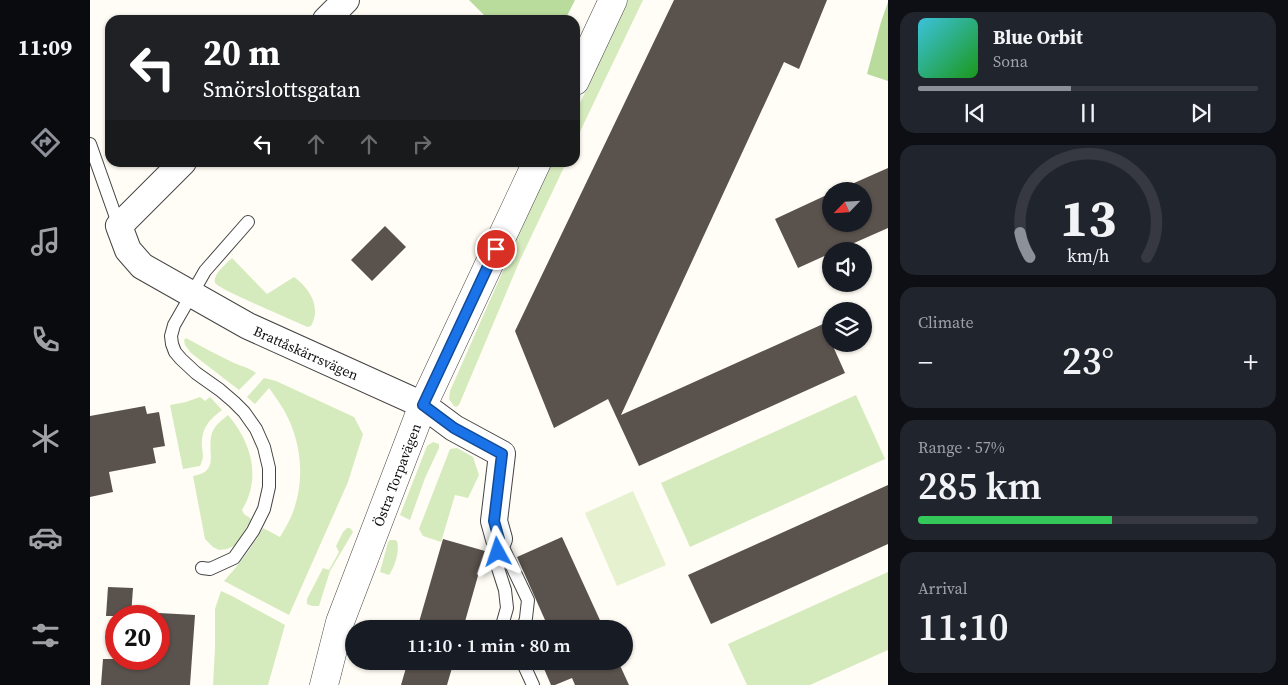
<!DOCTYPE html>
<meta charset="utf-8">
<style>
body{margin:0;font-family:"Source Serif 4",serif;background:#20242c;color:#f1f3f6;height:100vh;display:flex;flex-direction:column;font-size:19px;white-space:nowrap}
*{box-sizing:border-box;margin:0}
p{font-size:16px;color:#9ea1a6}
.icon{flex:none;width:28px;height:28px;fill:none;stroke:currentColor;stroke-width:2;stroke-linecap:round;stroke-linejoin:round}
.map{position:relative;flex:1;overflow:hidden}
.panel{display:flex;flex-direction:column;gap:12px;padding:12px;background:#0d0f14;width:400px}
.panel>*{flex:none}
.banner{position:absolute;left:15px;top:15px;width:475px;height:152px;border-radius:15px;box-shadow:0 1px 4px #0004;background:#202124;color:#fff;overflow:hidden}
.needle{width:32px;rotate:245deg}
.fabs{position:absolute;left:732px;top:182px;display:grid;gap:10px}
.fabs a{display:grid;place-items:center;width:50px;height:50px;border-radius:50%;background:#171b24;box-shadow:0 1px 4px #0004;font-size:25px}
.speed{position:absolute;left:15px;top:605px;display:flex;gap:10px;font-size:25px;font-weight:700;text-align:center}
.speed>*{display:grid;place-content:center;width:65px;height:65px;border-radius:50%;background:#171b24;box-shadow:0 1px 4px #0004;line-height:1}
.speed .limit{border:8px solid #d22;background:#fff;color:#111}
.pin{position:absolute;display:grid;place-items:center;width:42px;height:42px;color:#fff;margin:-21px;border:2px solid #fff;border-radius:50%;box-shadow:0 1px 5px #0007}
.me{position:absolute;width:55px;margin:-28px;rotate:355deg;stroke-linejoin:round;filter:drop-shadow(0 0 4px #0008)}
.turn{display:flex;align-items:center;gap:18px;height:105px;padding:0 15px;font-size:22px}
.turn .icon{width:65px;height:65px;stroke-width:2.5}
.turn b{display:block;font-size:35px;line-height:42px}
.lanes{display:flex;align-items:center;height:48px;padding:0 15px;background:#0003;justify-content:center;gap:25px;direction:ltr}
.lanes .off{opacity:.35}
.big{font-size:38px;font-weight:600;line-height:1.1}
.panel .tile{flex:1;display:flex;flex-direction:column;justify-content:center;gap:8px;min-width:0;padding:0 18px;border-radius:15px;background:#20242c}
.panel .dial{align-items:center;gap:0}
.dial svg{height:130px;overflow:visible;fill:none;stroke:#363941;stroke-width:7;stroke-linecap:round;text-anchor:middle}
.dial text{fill:#f1f3f6;stroke:none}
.song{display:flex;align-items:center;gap:15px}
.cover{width:60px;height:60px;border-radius:8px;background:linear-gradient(135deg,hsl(190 70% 55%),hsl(120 70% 35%))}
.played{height:5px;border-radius:2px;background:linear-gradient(90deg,#8c9099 45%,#363941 45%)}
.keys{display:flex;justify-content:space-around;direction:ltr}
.heat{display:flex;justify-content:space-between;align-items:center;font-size:28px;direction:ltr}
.charge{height:8px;border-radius:4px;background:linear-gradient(90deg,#34c759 57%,#363941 0)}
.trip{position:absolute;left:255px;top:620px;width:288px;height:50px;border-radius:25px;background:#171b24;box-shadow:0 1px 4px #0004;font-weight:600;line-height:50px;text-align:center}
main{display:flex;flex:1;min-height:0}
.tabs{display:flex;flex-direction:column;width:90px;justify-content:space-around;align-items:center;background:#090b0e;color:#9ea1a6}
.tabs .icon{width:35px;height:35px}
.tabs .on{color:#8c9099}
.tabs b{font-size:22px;color:#f1f3f6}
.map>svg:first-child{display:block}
.green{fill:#d5ebbd}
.forest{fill:#b9dc9c}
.pitch{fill:#e6f2cf}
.building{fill:#5a524d}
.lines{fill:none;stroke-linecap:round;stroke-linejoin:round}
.service-casing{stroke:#444;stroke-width:14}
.minor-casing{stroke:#444;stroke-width:28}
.tertiary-casing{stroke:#444;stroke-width:29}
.service{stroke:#fff;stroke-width:12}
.minor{stroke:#fff;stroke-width:26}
.tertiary{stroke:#fff;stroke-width:28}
.route-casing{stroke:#114b97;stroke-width:12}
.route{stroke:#1a73e8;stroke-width:9}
.labels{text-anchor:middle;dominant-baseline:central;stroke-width:5;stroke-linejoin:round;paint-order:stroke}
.street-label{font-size:14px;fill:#111;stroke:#fff}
</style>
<main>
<nav class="tabs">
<b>11:09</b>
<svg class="icon on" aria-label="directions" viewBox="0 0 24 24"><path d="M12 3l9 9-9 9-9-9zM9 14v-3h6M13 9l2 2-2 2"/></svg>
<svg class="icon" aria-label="music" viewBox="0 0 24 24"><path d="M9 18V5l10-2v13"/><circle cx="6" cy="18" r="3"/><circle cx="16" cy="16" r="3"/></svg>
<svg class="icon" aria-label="phone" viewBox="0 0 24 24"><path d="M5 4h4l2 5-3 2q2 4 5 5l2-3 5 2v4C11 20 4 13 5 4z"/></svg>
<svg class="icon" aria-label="climate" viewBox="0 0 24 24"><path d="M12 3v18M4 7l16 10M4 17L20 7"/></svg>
<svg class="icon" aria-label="car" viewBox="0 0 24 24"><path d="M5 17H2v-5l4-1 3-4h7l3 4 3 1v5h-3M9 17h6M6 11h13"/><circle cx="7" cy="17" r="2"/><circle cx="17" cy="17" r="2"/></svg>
<svg class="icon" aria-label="filters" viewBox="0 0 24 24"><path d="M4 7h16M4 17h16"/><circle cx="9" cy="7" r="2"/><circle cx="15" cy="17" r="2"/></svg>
</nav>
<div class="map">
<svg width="798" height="685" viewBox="0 0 798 685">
<rect width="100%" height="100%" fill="#fffdf5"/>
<g class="green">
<polygon points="538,0 553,0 485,142 485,114"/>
<polygon points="462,163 476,163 430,260 369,405 366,407 364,406 359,399 360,391 431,230"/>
<path d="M142,258L177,294L204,277C219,288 232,307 221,326L217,327C205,321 128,289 125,283C122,275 137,263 142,258Z"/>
<path d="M96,338C112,347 128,355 144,363C151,366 160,368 166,373L149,390L101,353L95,345L94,340Z"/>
<path d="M174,378L186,381L264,417L273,434L258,482L199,615L134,581C150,564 162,547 173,528L190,537C196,527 202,517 205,506C214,477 211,445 198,418C193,407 186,398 179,388L165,404L157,397Z"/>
<polygon points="766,395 795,459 600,547 571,483"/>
<path d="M110,397L115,401L120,397L132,410C119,420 111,428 112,447C113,456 114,457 110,466L93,469L80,405L96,402Z"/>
<path d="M138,415C161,442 172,477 152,510L154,514L160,518L161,520L146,545L137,549L129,550L123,547L115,539L103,476C131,472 116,451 122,433C124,426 132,420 138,415Z"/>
<polygon points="343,442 349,444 349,448 335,478 320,520 310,515 337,446"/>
<polygon points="367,448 383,457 389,475 378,498 365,495 351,542 333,536 329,529 360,449"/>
<polygon points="257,528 260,528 263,532 240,571 229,606 222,606 217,604 217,599 233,568 239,570 249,552 246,546 253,532"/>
<path d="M300,540H305L307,541C310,550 305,567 299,575L290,572L298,542Z"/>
<polygon points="798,572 798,650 720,685 657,685 638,644"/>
<polygon points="131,591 142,596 195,625 178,685 123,685 125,648 125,609"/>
</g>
<g class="forest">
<polygon points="379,0 485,0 475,20 399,20"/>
<polygon points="798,2 798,81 777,74 791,22"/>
</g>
<polygon class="pitch" points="543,491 576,565 527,586 495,513"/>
<g class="building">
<polygon points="584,0 737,0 709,69 694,62 531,415 733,324 755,373 549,466 518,399 464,428 425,331"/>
<polygon points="798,168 798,228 746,251 741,251 741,253 708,268 685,219 741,193 741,224 774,224 774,191 746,191"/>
<polygon points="295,226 316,247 282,281 261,260"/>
<polygon points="55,406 57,414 69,412 75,446 63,448 66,463 19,472 23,492 0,497 0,416"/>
<polygon points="798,485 798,544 621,624 598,575"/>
<polygon points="472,537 514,629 459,629 427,557"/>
<polygon points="353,539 395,551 376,618 373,629 327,629"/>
<polygon points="18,587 43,588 41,616 16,616"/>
<polygon points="69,613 105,615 100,685 11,685 13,659 69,659"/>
<polygon points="318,661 364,661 357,685 311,685"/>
<polygon points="459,661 528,661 539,685 485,685 482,678 465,685 461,685 452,664"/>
</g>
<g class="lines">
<defs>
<g id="service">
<polyline points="0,144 29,226"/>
<polyline points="409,539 438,600 436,618 433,629"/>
<polyline points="409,542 407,565 415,590 417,608 411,629"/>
<polyline points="112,568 120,569 144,558 163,531 174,509 179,487 179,468 174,447 166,429 154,412 144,402 130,390 106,373 91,359 85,352 82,344 81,336 84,325 115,271 158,222"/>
<polyline points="432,661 443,685"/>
</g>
<g id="minor">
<polyline points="236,20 256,0"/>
<polyline points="93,162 29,226 38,250 52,266 158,326 333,405 364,428 412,454 404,521 409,539"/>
</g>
<g id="tertiary">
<polyline points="485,81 523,0"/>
<polyline points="234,685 250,622 333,405 447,162"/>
</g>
</defs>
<use href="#service" class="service-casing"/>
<use href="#minor" class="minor-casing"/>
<use href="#tertiary" class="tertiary-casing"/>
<use href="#service" class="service"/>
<use href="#minor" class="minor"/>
<use href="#tertiary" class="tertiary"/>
</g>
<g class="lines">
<defs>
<polyline id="route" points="406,249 333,405 364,428 412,454 404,521 409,539 408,552"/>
</defs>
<use href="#route" class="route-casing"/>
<use href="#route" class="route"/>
</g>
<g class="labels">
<g class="street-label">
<text transform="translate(216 353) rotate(24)">Brattåskärrsvägen</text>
<text transform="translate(307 475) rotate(-69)">Östra Torpavägen</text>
</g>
</g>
</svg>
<div class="fabs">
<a><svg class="needle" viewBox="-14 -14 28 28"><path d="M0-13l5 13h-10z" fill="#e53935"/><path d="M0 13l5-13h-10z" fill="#9ea1a6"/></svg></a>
<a><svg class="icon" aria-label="sound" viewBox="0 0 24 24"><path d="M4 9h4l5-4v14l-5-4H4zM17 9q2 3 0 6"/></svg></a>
<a><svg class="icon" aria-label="layers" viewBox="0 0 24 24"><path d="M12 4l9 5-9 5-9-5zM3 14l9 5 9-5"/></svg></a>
</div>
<div class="speed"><div class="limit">20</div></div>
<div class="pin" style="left:406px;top:249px;background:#d93025"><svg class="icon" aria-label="arrive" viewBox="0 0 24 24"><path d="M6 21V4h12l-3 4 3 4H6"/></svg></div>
<svg class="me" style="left:408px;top:552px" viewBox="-20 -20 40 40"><path d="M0-17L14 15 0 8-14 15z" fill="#1a73e8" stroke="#fff" stroke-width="4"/></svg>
<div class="trip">11:10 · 1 min · 80 m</div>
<div class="banner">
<div class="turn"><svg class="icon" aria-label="left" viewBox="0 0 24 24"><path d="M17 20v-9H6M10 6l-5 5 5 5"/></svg><div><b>20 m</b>Smörslottsgatan</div></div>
<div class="lanes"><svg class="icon" aria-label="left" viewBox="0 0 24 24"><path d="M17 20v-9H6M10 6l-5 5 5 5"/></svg><svg class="icon off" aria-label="ahead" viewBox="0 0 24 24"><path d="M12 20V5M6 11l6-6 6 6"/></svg><svg class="icon off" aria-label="ahead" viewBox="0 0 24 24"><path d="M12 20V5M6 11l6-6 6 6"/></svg><svg class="icon off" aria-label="right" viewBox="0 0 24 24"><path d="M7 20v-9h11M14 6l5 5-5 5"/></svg></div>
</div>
</div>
<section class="panel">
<div class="tile">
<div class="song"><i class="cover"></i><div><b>Blue Orbit</b><p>Sona</p></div></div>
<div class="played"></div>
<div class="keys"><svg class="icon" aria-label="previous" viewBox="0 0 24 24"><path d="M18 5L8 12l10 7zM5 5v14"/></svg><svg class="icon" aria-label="pause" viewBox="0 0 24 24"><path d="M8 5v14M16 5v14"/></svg><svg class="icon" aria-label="next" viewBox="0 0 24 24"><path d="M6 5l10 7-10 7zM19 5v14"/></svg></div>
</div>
<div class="tile dial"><svg viewBox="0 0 100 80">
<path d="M14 69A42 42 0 1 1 86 69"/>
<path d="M14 69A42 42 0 0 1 8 54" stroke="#8c9099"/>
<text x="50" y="56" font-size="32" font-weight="700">13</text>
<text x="50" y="72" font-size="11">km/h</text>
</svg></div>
<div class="tile"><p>Climate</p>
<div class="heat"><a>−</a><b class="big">23°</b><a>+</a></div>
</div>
<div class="tile"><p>Range · 57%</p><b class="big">285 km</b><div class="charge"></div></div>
<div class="tile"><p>Arrival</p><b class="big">11:10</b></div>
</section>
</main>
